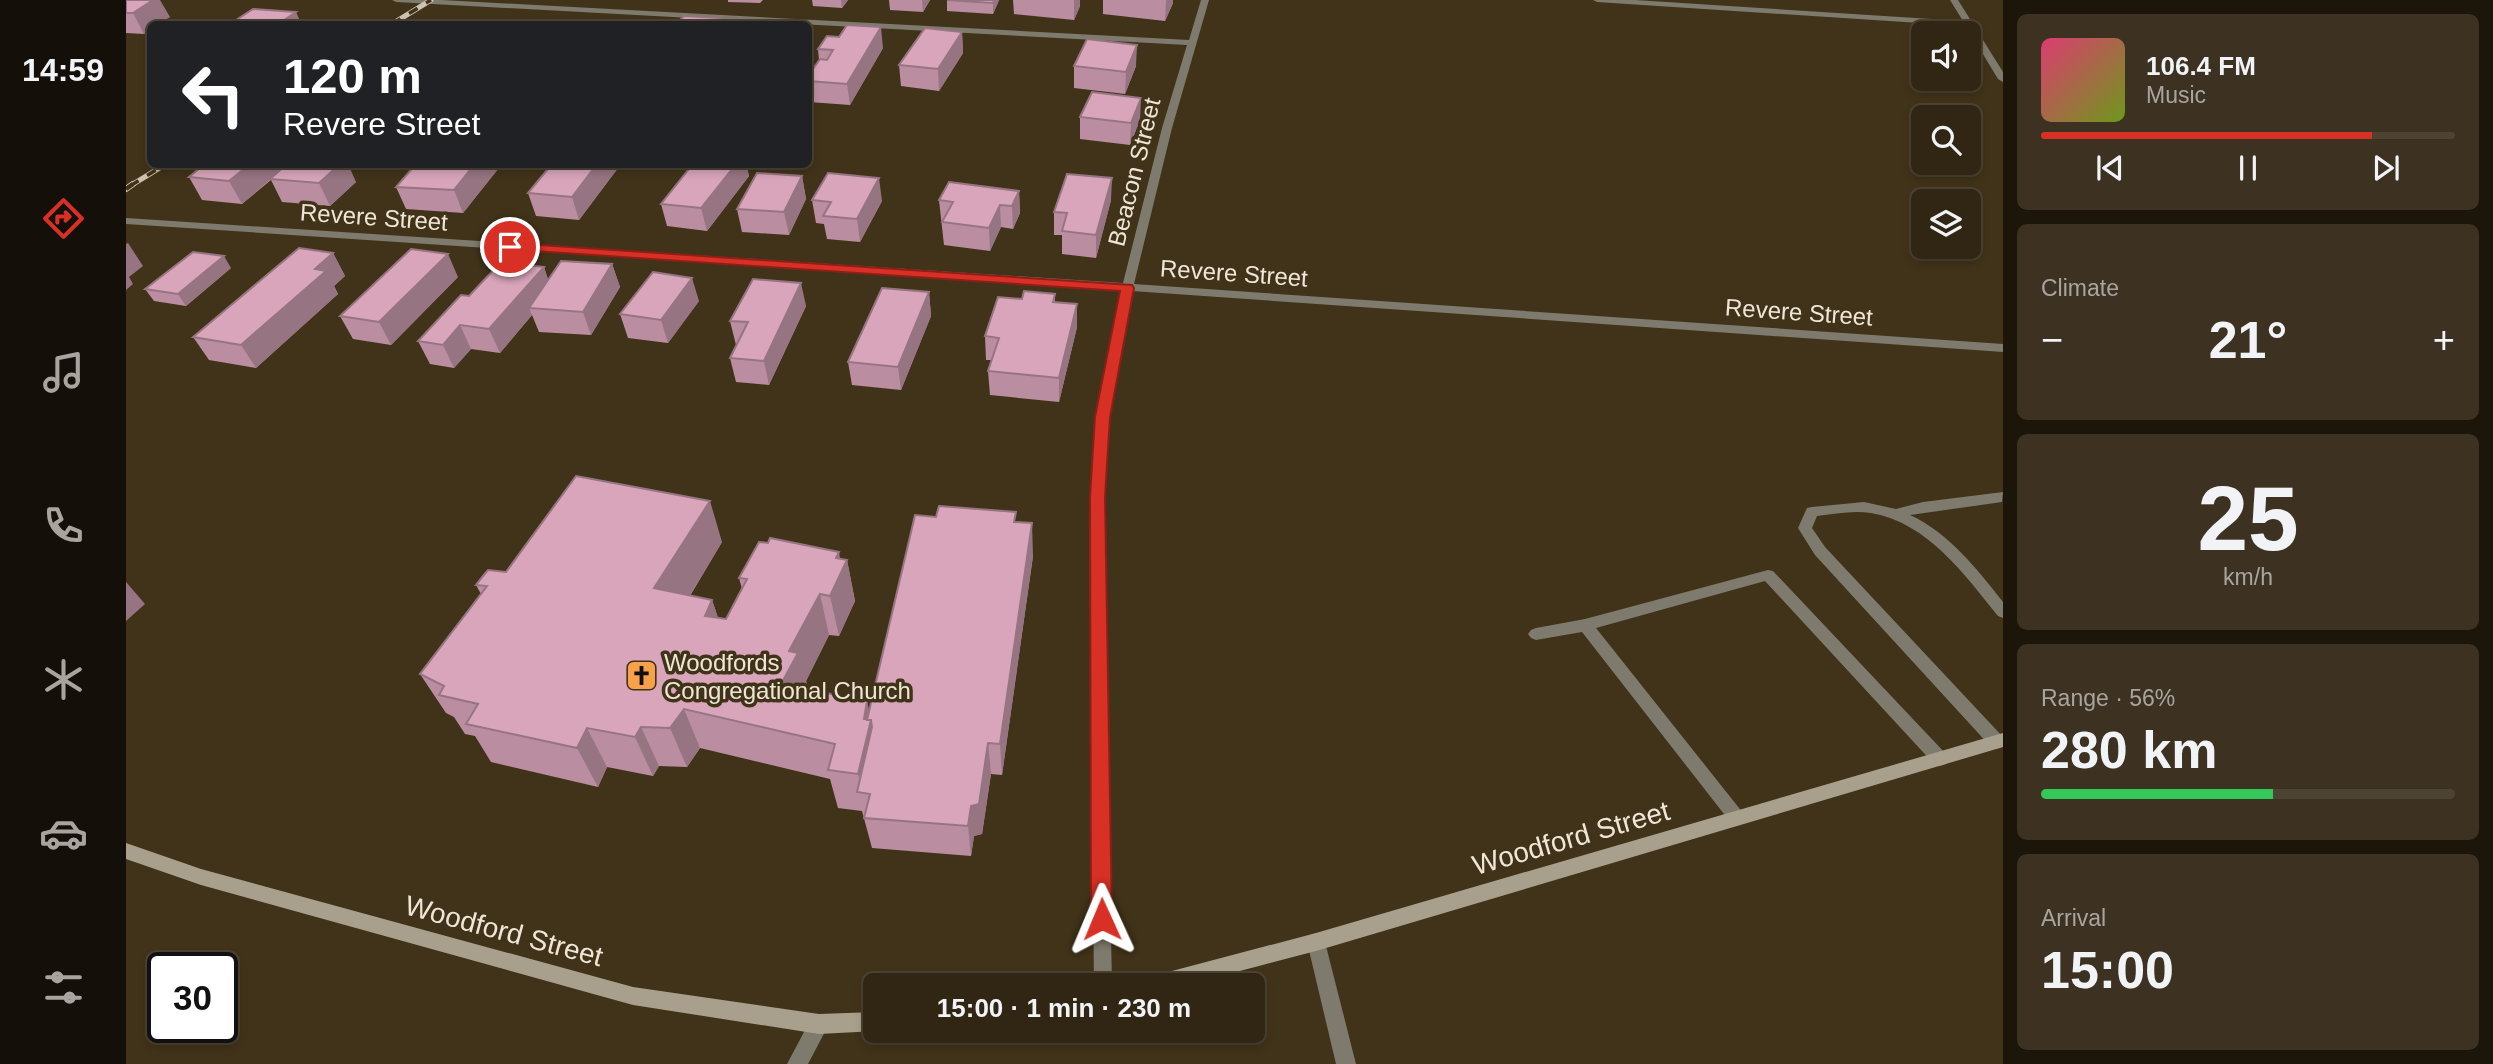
<!DOCTYPE html>
<meta charset="utf-8">
<style>
body{margin:0;font-family:Arial,sans-serif;background:#3d3221;color:#f1f3f6;height:100vh;display:flex;flex-direction:column;font-size:26px;white-space:nowrap}
*{box-sizing:border-box;margin:0}
p{font-size:23px;color:#a8a5a0}
.icon{flex:none;width:38px;height:38px;fill:none;stroke:currentColor;stroke-width:2;stroke-linecap:round;stroke-linejoin:round}
.map{position:relative;flex:1;overflow:hidden}
.sheet{display:flex;flex-direction:column;gap:14px;padding:14px;background:#1b150a;width:490px}
.sheet>*{flex:none}
.hud{position:absolute;left:21px;top:21px;width:665px;height:147px;border-radius:10px;box-shadow:0 4px 10px #0003,0 0 0 2px #4c4333;background:#202124;color:#fff;overflow:hidden}
.buttons{position:absolute;left:1785px;top:21px;display:grid;gap:14px}
.buttons a{display:grid;place-items:center;width:70px;height:70px;border-radius:10px;background:#312613;box-shadow:0 4px 10px #0003,0 0 0 2px #4c4333;font-size:35px}
.speed{position:absolute;left:21px;top:952px;display:flex;gap:14px;font-size:35px;font-weight:700;text-align:center}
.speed>*{display:grid;place-content:center;width:91px;height:91px;border-radius:50%;background:#312613;box-shadow:0 4px 10px #0003,0 0 0 2px #4c4333;line-height:1}
.speed .limit{border:4px solid #111;border-radius:10px;background:#fff;color:#111}
.pin{position:absolute;display:grid;place-items:center;width:60px;height:60px;color:#fff;margin:-30px;border:4px solid #fff;border-radius:50%;box-shadow:0 2px 7px #0007}
.me{position:absolute;width:77px;margin:-38px;rotate:359deg;stroke-linejoin:round;filter:drop-shadow(0 0 5px #0008)}
.turn{display:flex;align-items:center;gap:24px;height:147px;padding:0 21px;font-size:32px}
.turn .icon{width:91px;height:91px;stroke-width:2.5}
.turn b{display:block;font-size:49px;line-height:60px}
.big{font-size:52px;font-weight:600;line-height:1.1}
.sheet .tile{flex:1;display:flex;flex-direction:column;justify-content:center;gap:10px;min-width:0;padding:0 24px;border-radius:10px;background:#3d3221}
.sheet .dial{align-items:center;gap:0}
.dial b{font-size:91px;line-height:1}
.song{display:flex;align-items:center;gap:21px}
.cover{width:84px;height:84px;border-radius:10px;background:linear-gradient(135deg,hsl(340 70% 55%),hsl(80 70% 35%))}
.played{height:7px;border-radius:4px;background:linear-gradient(90deg,#d93025 80%,#4c4333 80%)}
.keys{display:flex;justify-content:space-around;direction:ltr}
.heat{display:flex;justify-content:space-between;align-items:center;font-size:38px;direction:ltr}
.charge{height:10px;border-radius:5px;background:linear-gradient(90deg,#34c759 56%,#4c4333 0)}
.trip{position:absolute;left:737px;top:973px;width:402px;height:70px;border-radius:10px;background:#312613;box-shadow:0 4px 10px #0003,0 0 0 2px #4c4333;font-weight:600;line-height:70px;text-align:center}
main{display:flex;flex:1;min-height:0}
.tab-bar{display:flex;flex-direction:column;width:126px;justify-content:space-around;align-items:center;background:#140f08;color:#a8a5a0}
.tab-bar .icon{width:49px;height:49px}
.tab-bar .current{color:#d93025}
.tab-bar b{font-size:32px;color:#f1f3f6}
.map>svg:first-child{display:block}
.lines{fill:none;stroke-linecap:round;stroke-linejoin:round}
.service{fill:#7e7a6d;fill-rule:evenodd}
.minor{fill:#7e7a6d;fill-rule:evenodd}
.secondary{fill:#a8a08c;fill-rule:evenodd}
.rail-far1-casing{stroke:#ccc2b0;stroke-width:5}
.rail-casing{stroke:#ccc2b0;stroke-width:6}
.rail-far1{stroke:#413319;stroke-width:3.5;stroke-dasharray:10;stroke-linecap:butt}
.rail{stroke:#413319;stroke-width:4.5;stroke-dasharray:13;stroke-linecap:butt}
.wall{fill:#ba8ea0}
.shaded-wall{fill:#977482}
.building{fill:#d8a5ba;stroke:#977482;stroke-width:2}
.route{fill:#d93025;stroke:#8d1f18;stroke-width:2}
.labels{text-anchor:middle;dominant-baseline:central;stroke-width:7;stroke-linejoin:round;paint-order:stroke}
.street-label{font-size:24px;fill:#efe6d7;stroke:#413319}
.poi-label{font-size:24px;fill:#efe6d7;stroke:#413319;text-anchor:start}
.near-street-label{font-size:28px;fill:#efe6d7;stroke:#413319}
</style>
<main>
<nav class="tab-bar">
<b>14:59</b>
<svg class="icon current" aria-label="directions" viewBox="0 0 24 24"><path d="M12 3l9 9-9 9-9-9zM9 14v-3h6M13 9l2 2-2 2"/></svg>
<svg class="icon" aria-label="music" viewBox="0 0 24 24"><path d="M9 18V5l10-2v13"/><circle cx="6" cy="18" r="3"/><circle cx="16" cy="16" r="3"/></svg>
<svg class="icon" aria-label="phone" viewBox="0 0 24 24"><path d="M5 4h4l2 5-3 2q2 4 5 5l2-3 5 2v4C11 20 4 13 5 4z"/></svg>
<svg class="icon" aria-label="climate" viewBox="0 0 24 24"><path d="M12 3v18M4 7l16 10M4 17L20 7"/></svg>
<svg class="icon" aria-label="car" viewBox="0 0 24 24"><path d="M5 17H2v-5l4-1 3-4h7l3 4 3 1v5h-3M9 17h6M6 11h13"/><circle cx="7" cy="17" r="2"/><circle cx="17" cy="17" r="2"/></svg>
<svg class="icon" aria-label="filters" viewBox="0 0 24 24"><path d="M4 7h16M4 17h16"/><circle cx="9" cy="7" r="2"/><circle cx="15" cy="17" r="2"/></svg>
</nav>
<div class="map">
<svg width="1877" height="1064" viewBox="0 0 1877 1064">
<rect width="100%" height="100%" fill="#413319"/>
<g class="lines">
<g class="service">
<path d="M1877,492L1876,502L1784,515C1823,533 1851,569 1877,602V618L1872,616C1838,574 1802,523 1745,513C1727,510 1708,514 1691,516L1686,528L1699,547L1877,737V746L1871,749L1865,747L1689,555L1672,528L1681,508L1686,507L1738,502L1770,509L1797,502Z"/>
<polygon points="1642,570 1647,571 1820,754 1822,759 1820,764 1814,766 1808,764 1639,581 1470,628 1617,813 1620,818 1617,823 1611,826 1605,823 1456,632 1410,640 1405,638 1402,634 1405,630 1410,628 1459,619"/>
</g>
<g class="minor">
<polygon points="266,0 316,0 1063,40 1075,0 1083,0 1046,128 1008,284 1877,344 1877,352 1006,291 983,417 977,523 986,985 968,985 963,523 971,417 995,290 0,224 0,218 997,283 1036,128 1061,45 270,2"/>
<polygon points="1467,0 1509,0 1837,21 1824,0 1832,0 1877,72 1877,82 1872,79 1840,26 1471,2"/>
<polygon points="1190,933 1197,936 1199,942 1230,1064 1210,1064 1181,942 1183,936"/>
<polygon points="693,1014 700,1017 703,1024 682,1064 661,1064 686,1017"/>
</g>
<g class="secondary">
<polygon points="1877,733 1877,747 1190,951 1061,985 1018,985 1020,978 1027,976 1190,933"/>
<polygon points="0,843 75,869 507,987 693,1014 749,1012 749,1031 751,1031 693,1034 507,1005 75,885 0,859"/>
</g>
<defs>
<g id="rail-far1">
<polyline points="266,24 305,0"/>
<polyline points="4,186 40,164"/>
</g>
<polyline id="rail" points="0,189 7,184"/>
</defs>
<use href="#rail-far1" class="rail-far1-casing"/>
<use href="#rail" class="rail-casing"/>
<use href="#rail-far1" class="rail-far1"/>
<use href="#rail" class="rail"/>
</g>
<g class="wall">
<polygon points="0,0 44,17 24,24 24,30 18,34 0,33"/>
<polygon points="602,0 637,0 634,3 602,2"/>
<polygon points="686,0 722,0 716,8 687,6"/>
<polygon points="763,0 804,0 797,12 764,10"/>
<polygon points="821,0 873,0 867,14 821,11"/>
<polygon points="887,0 954,0 954,6 948,20 888,14"/>
<polygon points="977,0 1047,0 1047,3 1039,21 977,14"/>
<polygon points="836,32 837,53 813,91 775,86 773,65"/>
<polygon points="713,37 757,48 724,105 683,102 682,76 693,60 692,49"/>
<polygon points="948,66 1010,66 999,94 948,88"/>
<polygon points="954,117 1014,120 1004,145 954,139"/>
<polygon points="79,164 230,182 204,206 156,202 145,180 116,204 76,200 63,177"/>
<polygon points="376,164 337,213 280,209 270,187"/>
<polygon points="495,164 453,220 410,216 402,193"/>
<polygon points="567,164 620,164 623,176 581,231 541,226 535,204"/>
<polygon points="676,176 680,199 663,235 616,232 611,209"/>
<polygon points="893,191 894,213 887,229 875,227 864,251 818,245 813,200"/>
<polygon points="686,200 756,201 734,242 701,239 698,224 690,223"/>
<polygon points="985,200 970,258 936,254 936,235 928,235 928,212"/>
<polygon points="207,253 219,276 208,286 212,294 130,368 83,360 67,337"/>
<polygon points="486,264 494,287 465,335 413,332 406,315 374,353 345,349 328,368 304,364 292,341 343,296 418,267 422,280"/>
<polygon points="105,268 60,306 28,301 19,289"/>
<polygon points="332,277 265,345 227,339 214,316"/>
<polygon points="803,292 805,316 775,390 726,385 722,362"/>
<polygon points="929,294 929,302 951,304 951,327 933,402 864,395 862,371 866,360 860,360 859,336 896,299"/>
<polygon points="573,301 542,343 502,338 494,314"/>
<polygon points="680,306 643,385 610,382 604,358 610,345 604,321"/>
<polygon points="890,522 907,556 876,775 865,774 856,834 848,836 845,856 746,848 736,811 712,808 704,779 574,748 561,767 533,766 527,776 481,767 472,787 365,762 349,736 339,734 328,717 320,713 294,674 355,594 350,585 380,572 596,542 564,596 586,600 592,618 600,619 616,589 613,578 714,559 721,560 729,601 713,636 703,635 680,681 682,689 743,710"/>
</g>
<g class="shaded-wall">
<polygon points="27,0 34,0 44,17 33,24 24,24 24,30 18,34 7,13"/>
<polygon points="715,0 722,0 716,8"/>
<polygon points="796,0 804,0 797,12"/>
<polygon points="868,0 873,0 867,14 867,3"/>
<polygon points="948,0 954,0 954,6 948,20"/>
<polygon points="1040,0 1047,0 1047,3 1039,21"/>
<polygon points="170,12 175,23 172,24 152,24"/>
<polygon points="594,18 595,24 589,24"/>
<polygon points="755,27 757,48 724,105 721,84"/>
<polygon points="836,32 837,53 813,91 812,69"/>
<polygon points="1011,45 1010,66 999,94 1000,72"/>
<polygon points="1015,98 1014,120 1004,145 1005,123"/>
<polygon points="124,164 162,164 116,204 103,181"/>
<polygon points="214,164 222,164 230,182 204,206 193,183"/>
<polygon points="349,164 376,164 337,213 328,190"/>
<polygon points="471,164 495,164 453,220 446,197"/>
<polygon points="610,164 620,164 623,176 581,231 575,208"/>
<polygon points="676,176 680,199 663,235 658,212"/>
<polygon points="753,178 756,201 734,242 731,219"/>
<polygon points="986,178 985,200 970,258 970,235"/>
<polygon points="893,191 894,213 887,229 886,206"/>
<polygon points="874,205 875,227 864,251 863,228"/>
<polygon points="2,243 17,266 3,277 7,284 0,290 0,244"/>
<polygon points="207,253 219,276 208,286 212,294 130,368 115,345 189,269"/>
<polygon points="322,254 332,277 265,345 253,322"/>
<polygon points="98,256 105,268 60,306 52,294"/>
<polygon points="486,264 494,287 465,335 457,312"/>
<polygon points="418,267 426,291 403,308 406,315 374,353 363,329"/>
<polygon points="566,278 573,301 542,343 535,320"/>
<polygon points="675,283 680,306 643,385 638,361"/>
<polygon points="803,292 805,316 775,390 772,367"/>
<polygon points="951,304 951,327 933,402 933,378"/>
<polygon points="334,325 345,349 328,368 317,345"/>
<polygon points="584,501 596,542 544,628 528,588"/>
<polygon points="906,523 907,556 876,775 874,744"/>
<polygon points="713,552 716,570 721,560 729,601 713,636 704,596 710,558"/>
<polygon points="0,582 19,604 0,621"/>
<polygon points="694,594 703,635 680,681 683,693 655,684 663,651"/>
<polygon points="586,600 600,641 579,616"/>
<polygon points="741,701 750,740 744,794 737,793 732,774 738,719"/>
<polygon points="558,709 574,748 561,767 544,728"/>
<polygon points="515,727 533,766 527,776 509,737"/>
<polygon points="461,728 481,767 472,787 451,748"/>
<polygon points="862,743 865,774 856,834 848,836 845,856 842,826 845,806"/>
</g>
<g class="building">
<polygon points="0,0 27,0 7,13 0,13"/>
<polygon points="821,0 868,0 867,3"/>
<polygon points="127,9 170,12 152,24 104,24"/>
<polygon points="558,16 594,18 589,24 550,24"/>
<polygon points="616,21 663,23 662,24 613,24"/>
<polygon points="721,25 755,27 721,84 682,81 682,76 694,59 701,60 707,50 692,49 701,36 713,37"/>
<polygon points="799,28 836,32 812,69 773,65"/>
<polygon points="961,39 1011,45 1000,72 948,66"/>
<polygon points="966,92 1015,98 1005,123 954,117"/>
<polygon points="79,164 124,164 103,181 63,177"/>
<polygon points="161,164 214,164 193,183 144,179"/>
<polygon points="290,164 349,164 328,190 270,187"/>
<polygon points="426,164 471,164 446,197 402,193"/>
<polygon points="567,164 610,164 575,208 535,204"/>
<polygon points="631,173 676,176 658,212 611,209"/>
<polygon points="702,173 753,178 731,219 697,216 705,202 686,200"/>
<polygon points="941,174 986,178 970,235 936,231 941,213 928,212"/>
<polygon points="823,182 893,191 886,206 874,205 863,228 816,222 827,202 813,200"/>
<polygon points="173,248 207,253 189,269 200,271 115,345 67,337"/>
<polygon points="285,249 322,254 253,322 214,316"/>
<polygon points="67,252 98,256 52,294 19,289"/>
<polygon points="435,261 486,264 457,312 403,308"/>
<polygon points="375,262 418,267 363,329 334,325 317,345 292,341 335,295 343,296"/>
<polygon points="527,272 566,278 535,320 494,314"/>
<polygon points="627,279 675,283 638,361 604,358 622,322 604,321"/>
<polygon points="756,288 803,292 772,367 722,362"/>
<polygon points="898,291 929,294 927,302 951,304 933,378 862,371 873,338 859,336 872,297 896,299"/>
<polygon points="450,476 584,501 528,588 586,600 579,616 600,619 621,579 613,578 633,542 642,543 644,538 713,552 710,558 721,560 704,596 694,594 663,651 672,653 655,684 741,701 738,719 745,720 732,774 702,770 709,744 558,709 544,728 515,727 509,737 461,728 451,748 340,724 352,704 313,695 318,686 294,674 361,586 350,585 357,576 362,570 380,572"/>
<polygon points="813,506 890,512 888,522 906,523 874,744 862,743 853,804 845,806 842,826 738,818 744,794 731,792 746,727 745,720 741,720 789,515 810,517"/>
</g>
<polygon class="route" points="384,243 1006,285 1008,288 984,417 979,497 986,919 983,926 976,929 968,926 965,919 964,497 969,417 994,291 380,249 378,247"/>
<defs>
<symbol id="church-square" viewBox="-11 -11 22 22"><rect x="-9" y="-9" width="18" height="18" rx="4" fill="#f8a14a" stroke="#413319"/><path d="M-1.2-6h2.4v3.5h3.3v2.4h-3.3V6h-2.4V-.1h-3.3v-2.4h3.3Z" fill="#111"/></symbol>
</defs>
<g fill-rule="evenodd">
<use href="#church-square" x="498" y="658" width="35" height="35"/>
</g>
<g class="labels">
<g class="street-label">
<text transform="translate(1008 172) rotate(-76)">Beacon Street</text>
<text transform="translate(248 217) rotate(4)">Revere Street</text>
<text transform="translate(1108 273) rotate(4)">Revere Street</text>
<text transform="translate(1673 312) rotate(4)">Revere Street</text>
</g>
<g class="poi-label">
<text x="538" y="662">Woodfords<tspan x="538" dy="28">Congregational Church</tspan></text>
</g>
<g class="near-street-label">
<text transform="translate(1445 838) rotate(-16)">Woodford Street</text>
<text transform="translate(378 931) rotate(15)">Woodford Street</text>
</g>
</g>
</svg>
<div class="buttons">
<a><svg class="icon" aria-label="sound" viewBox="0 0 24 24"><path d="M4 9h4l5-4v14l-5-4H4zM17 9q2 3 0 6"/></svg></a>
<a><svg class="icon" aria-label="search" viewBox="0 0 24 24"><circle cx="10" cy="10" r="6"/><path d="M15 15l6 6"/></svg></a>
<a><svg class="icon" aria-label="layers" viewBox="0 0 24 24"><path d="M12 4l9 5-9 5-9-5zM3 14l9 5 9-5"/></svg></a>
</div>
<div class="speed"><div class="limit">30</div></div>
<div class="pin" style="left:384px;top:247px;background:#d93025"><svg class="icon" aria-label="arrive" viewBox="0 0 24 24"><path d="M6 21V4h12l-3 4 3 4H6"/></svg></div>
<svg class="me" style="left:976px;top:919px" viewBox="-20 -20 40 40"><path d="M0-17L14 15 0 8-14 15z" fill="#d93025" stroke="#fff" stroke-width="4"/></svg>
<div class="trip">15:00 · 1 min · 230 m</div>
<div class="hud">
<div class="turn"><svg class="icon" aria-label="left" viewBox="0 0 24 24"><path d="M17 20v-9H6M10 6l-5 5 5 5"/></svg><div><b>120 m</b>Revere Street</div></div>
</div>
</div>
<section class="sheet">
<div class="tile">
<div class="song"><i class="cover"></i><div><b>106.4 FM</b><p>Music</p></div></div>
<div class="played"></div>
<div class="keys"><svg class="icon" aria-label="previous" viewBox="0 0 24 24"><path d="M18 5L8 12l10 7zM5 5v14"/></svg><svg class="icon" aria-label="pause" viewBox="0 0 24 24"><path d="M8 5v14M16 5v14"/></svg><svg class="icon" aria-label="next" viewBox="0 0 24 24"><path d="M6 5l10 7-10 7zM19 5v14"/></svg></div>
</div>
<div class="tile"><p>Climate</p>
<div class="heat"><a>−</a><b class="big">21°</b><a>+</a></div>
</div>
<div class="tile dial"><b>25</b><p>km/h</p></div>
<div class="tile"><p>Range · 56%</p><b class="big">280 km</b><div class="charge"></div></div>
<div class="tile"><p>Arrival</p><b class="big">15:00</b></div>
</section>
</main>
